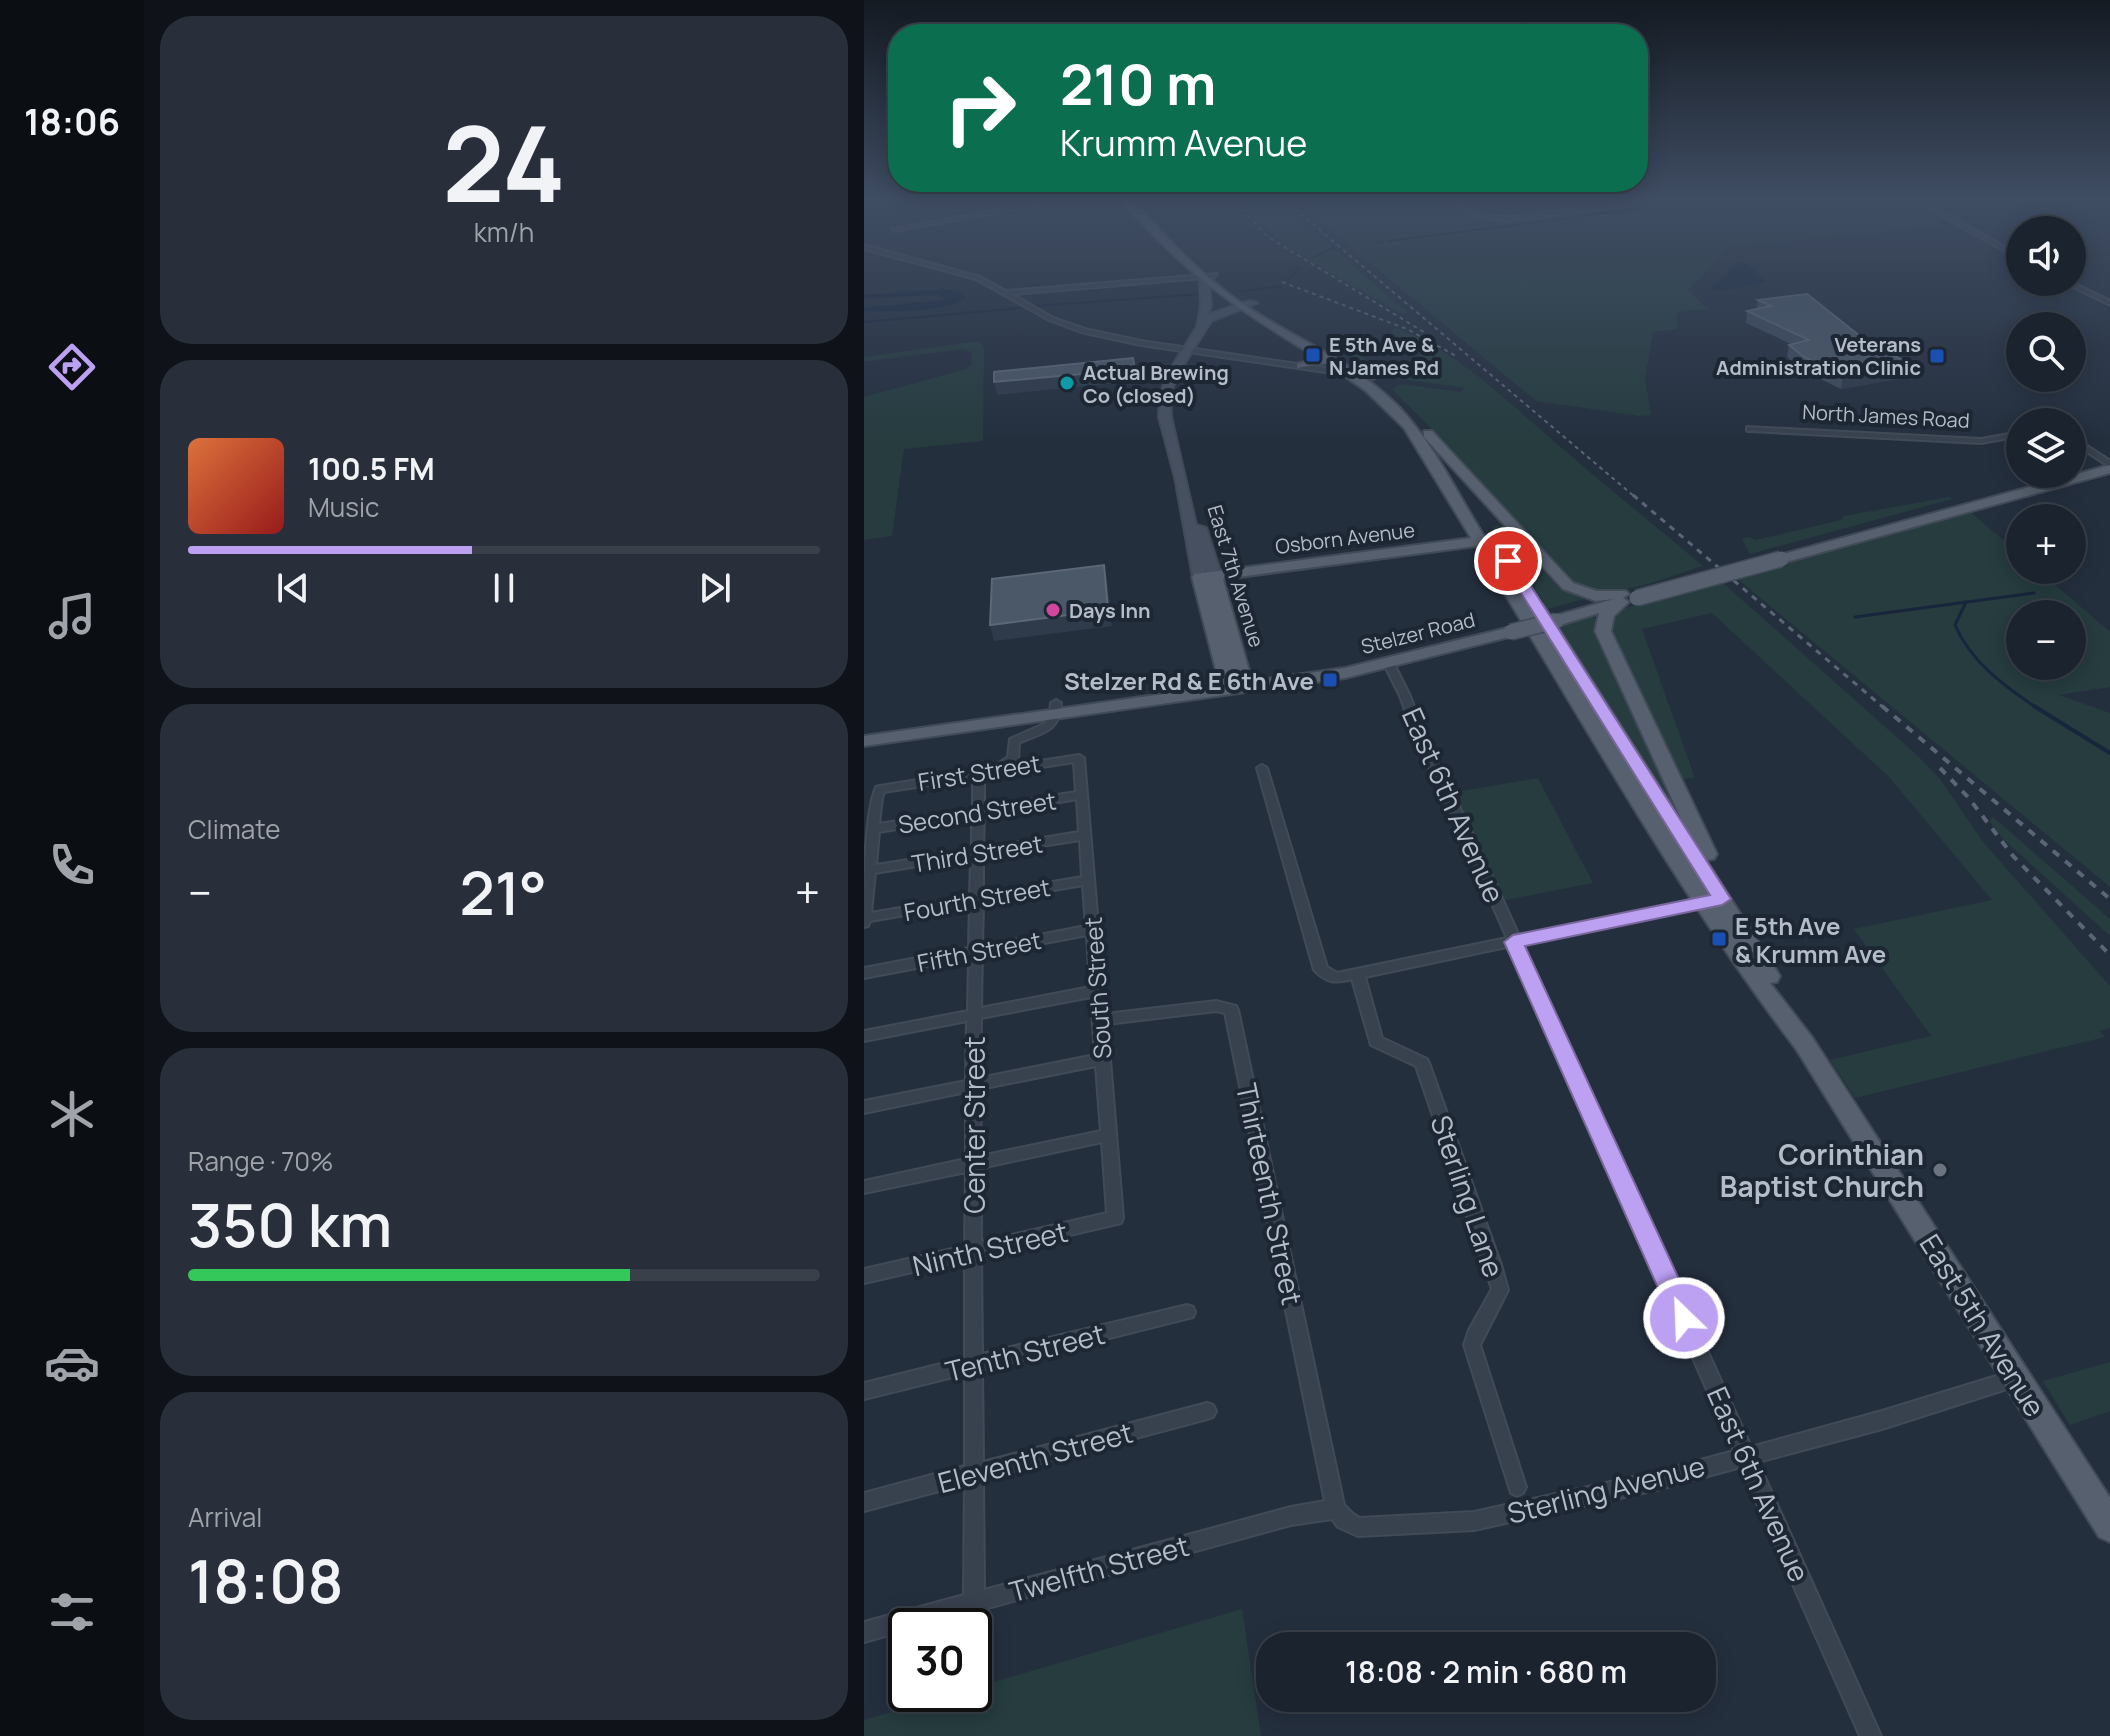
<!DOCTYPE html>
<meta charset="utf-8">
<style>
body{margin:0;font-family:Manrope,sans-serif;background:#282f3a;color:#f1f3f6;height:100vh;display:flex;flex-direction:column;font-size:30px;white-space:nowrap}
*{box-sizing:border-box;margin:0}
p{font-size:26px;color:#a0a4aa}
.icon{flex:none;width:44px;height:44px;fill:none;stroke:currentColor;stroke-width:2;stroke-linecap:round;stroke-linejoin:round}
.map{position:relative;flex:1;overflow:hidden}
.panel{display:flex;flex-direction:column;gap:16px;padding:16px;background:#0f1319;width:720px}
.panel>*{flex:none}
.top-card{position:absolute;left:24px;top:24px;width:760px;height:168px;border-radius:32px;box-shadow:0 4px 20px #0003,0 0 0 2px #39404a;background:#0b6e4f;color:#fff;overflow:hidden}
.controls{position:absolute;left:1142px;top:216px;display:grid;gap:16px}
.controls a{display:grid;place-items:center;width:80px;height:80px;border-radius:50%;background:#1b232e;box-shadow:0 4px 20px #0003,0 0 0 2px #39404a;font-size:40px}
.speed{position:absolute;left:24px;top:1608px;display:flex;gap:16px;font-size:40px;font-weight:700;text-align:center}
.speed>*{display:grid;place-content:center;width:104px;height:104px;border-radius:50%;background:#1b232e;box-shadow:0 4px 20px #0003,0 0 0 2px #39404a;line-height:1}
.speed .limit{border:4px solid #111;border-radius:12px;background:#fff;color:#111}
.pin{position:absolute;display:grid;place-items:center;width:68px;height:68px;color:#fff;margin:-34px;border:4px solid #fff;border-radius:50%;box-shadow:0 2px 8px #0007}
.me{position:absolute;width:88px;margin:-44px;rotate:336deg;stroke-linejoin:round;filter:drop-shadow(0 0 6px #0008)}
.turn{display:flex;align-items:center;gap:28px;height:168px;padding:0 40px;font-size:36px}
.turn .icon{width:104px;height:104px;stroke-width:2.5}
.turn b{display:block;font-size:56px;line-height:68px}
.big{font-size:60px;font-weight:600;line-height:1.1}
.panel .tile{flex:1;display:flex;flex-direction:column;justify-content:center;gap:12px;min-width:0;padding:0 28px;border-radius:32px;background:#282f3a}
.panel .dial{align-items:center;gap:0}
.dial b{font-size:104px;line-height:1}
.song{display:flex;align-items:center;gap:24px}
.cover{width:96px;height:96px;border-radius:12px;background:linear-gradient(135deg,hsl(20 70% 55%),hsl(0 70% 35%))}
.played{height:8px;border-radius:4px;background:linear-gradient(90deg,#bca0f2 45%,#39404a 45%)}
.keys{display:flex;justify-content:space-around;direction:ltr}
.heat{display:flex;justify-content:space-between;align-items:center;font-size:44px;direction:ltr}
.charge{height:12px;border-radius:6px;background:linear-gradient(90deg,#34c759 70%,#39404a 0)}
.trip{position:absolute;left:392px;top:1632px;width:460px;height:80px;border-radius:32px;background:#1b232e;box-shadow:0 4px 20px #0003,0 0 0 2px #39404a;font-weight:600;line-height:80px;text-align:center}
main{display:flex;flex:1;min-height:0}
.tab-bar{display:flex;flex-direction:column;width:144px;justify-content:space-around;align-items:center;background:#0b0e12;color:#a0a4aa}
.tab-bar .icon{width:56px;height:56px}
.tab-bar .on{color:#bca0f2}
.tab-bar b{font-size:36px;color:#f1f3f6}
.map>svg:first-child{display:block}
.green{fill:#263c3f;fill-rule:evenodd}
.water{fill:#17263c}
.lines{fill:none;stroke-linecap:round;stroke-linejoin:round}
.stream-far2{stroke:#17263c;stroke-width:2}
.stream-far1{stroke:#17263c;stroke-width:3}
.stream{stroke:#17263c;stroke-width:4}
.street-casing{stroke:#414a57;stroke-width:4}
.secondary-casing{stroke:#414a57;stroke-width:4}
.primary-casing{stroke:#414a57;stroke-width:4}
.street{fill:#38414e;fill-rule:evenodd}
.secondary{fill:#465061;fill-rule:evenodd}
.primary{fill:#56606e;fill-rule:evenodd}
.rail-far2{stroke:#5a6575;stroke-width:2;stroke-dasharray:4 4;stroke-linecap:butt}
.rail-far1{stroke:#5a6575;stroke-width:3;stroke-dasharray:6 6;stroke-linecap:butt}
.rail{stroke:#5a6575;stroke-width:4;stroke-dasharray:8 8;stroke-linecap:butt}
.primary-bridge-casing{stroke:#414a57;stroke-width:18;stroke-linecap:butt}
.primary-bridge{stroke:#56606e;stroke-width:15}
.wall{fill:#3f4b5c}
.shaded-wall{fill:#2f3b4b}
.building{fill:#4b5868;stroke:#5c6777;stroke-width:2}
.route{fill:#bca0f2;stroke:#7a689d;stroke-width:2}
.transit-dot{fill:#1a4fb4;stroke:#1d2633;stroke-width:3}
.culture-dot{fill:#0f9aa8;stroke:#1d2633;stroke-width:3}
.hotel-dot{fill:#d1479c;stroke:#1d2633;stroke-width:3}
.worship-dot{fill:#6b7280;stroke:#1d2633;stroke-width:3}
.labels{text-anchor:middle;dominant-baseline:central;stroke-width:8;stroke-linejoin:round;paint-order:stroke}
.far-poi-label{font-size:20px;font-weight:bold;fill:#b4bcc9;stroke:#1d2633;text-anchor:start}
.far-street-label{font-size:20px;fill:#b4bcc9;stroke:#1d2633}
.poi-label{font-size:24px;font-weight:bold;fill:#b4bcc9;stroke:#1d2633;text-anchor:end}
.street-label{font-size:24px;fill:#b4bcc9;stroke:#1d2633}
.near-street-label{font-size:28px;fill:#b4bcc9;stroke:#1d2633}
.near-poi-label{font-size:28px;font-weight:bold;fill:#b4bcc9;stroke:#1d2633;text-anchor:end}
</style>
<main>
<nav class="tab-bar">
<b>18:06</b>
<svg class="icon on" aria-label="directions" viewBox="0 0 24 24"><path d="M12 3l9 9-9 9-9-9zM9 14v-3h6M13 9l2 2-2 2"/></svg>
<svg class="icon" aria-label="music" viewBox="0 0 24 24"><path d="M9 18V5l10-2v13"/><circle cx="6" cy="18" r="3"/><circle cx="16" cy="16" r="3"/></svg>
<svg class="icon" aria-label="phone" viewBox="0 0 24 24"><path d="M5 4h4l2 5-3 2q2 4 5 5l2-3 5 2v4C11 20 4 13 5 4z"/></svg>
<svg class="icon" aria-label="climate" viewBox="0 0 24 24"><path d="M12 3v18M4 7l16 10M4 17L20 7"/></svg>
<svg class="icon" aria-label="car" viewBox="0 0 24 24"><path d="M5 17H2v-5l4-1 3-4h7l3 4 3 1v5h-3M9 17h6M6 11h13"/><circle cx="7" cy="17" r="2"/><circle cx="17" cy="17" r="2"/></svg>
<svg class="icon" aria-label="filters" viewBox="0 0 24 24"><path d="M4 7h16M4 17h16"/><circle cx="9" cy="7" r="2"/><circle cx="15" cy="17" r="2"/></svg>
</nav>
<section class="panel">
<div class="tile dial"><b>24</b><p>km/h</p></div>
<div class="tile">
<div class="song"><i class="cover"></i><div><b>100.5 FM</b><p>Music</p></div></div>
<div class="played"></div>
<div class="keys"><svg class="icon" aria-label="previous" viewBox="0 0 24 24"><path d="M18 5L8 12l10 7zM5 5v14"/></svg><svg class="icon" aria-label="pause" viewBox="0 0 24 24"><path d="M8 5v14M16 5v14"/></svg><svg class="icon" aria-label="next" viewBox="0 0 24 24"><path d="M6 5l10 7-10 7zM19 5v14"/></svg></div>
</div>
<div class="tile"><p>Climate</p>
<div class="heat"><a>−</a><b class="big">21°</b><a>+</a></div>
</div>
<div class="tile"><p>Range · 70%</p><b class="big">350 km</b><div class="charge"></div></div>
<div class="tile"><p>Arrival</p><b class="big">18:08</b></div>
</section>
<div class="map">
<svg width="1246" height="1736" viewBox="0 0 1246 1736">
<rect width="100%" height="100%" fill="#242f3e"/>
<g class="green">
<path d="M370,198H410L544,313L538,314C480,279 415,250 370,198Z"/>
<polygon points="428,198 534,198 539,201 595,205 620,216 662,218 816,198 1037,198 1083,226 865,247 824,290 844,309 815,312 812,315 814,329 789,332 781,378 787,415 776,416 672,401"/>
<path d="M532,328C595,351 648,406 699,449C745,489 793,527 839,566C801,577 746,604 709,583L588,458L566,427L528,389L537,384L597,392L601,388L517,376L472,347L476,344L521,370L553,379L574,369L526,331Z"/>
<polygon points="115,341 120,349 119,441 40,449 28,536 0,540 0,397 102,369 108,364 107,352 99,349 5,361 0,361 0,357"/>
<polygon points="1085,497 1088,499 886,554 878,538 886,537 891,540 977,520 980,516"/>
<path d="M1106,512L1156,554V570H1174L1246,632V687L1195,695L1246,713V887L871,577ZM1156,614H1208V666H1156Z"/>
<polygon points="632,525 637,526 695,588 720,599 684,609 628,527"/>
<path d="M858,582L1055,757L1076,779L1119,842L1246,986V1028L1236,1031L1241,1037L991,1098L966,1060L1067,1036L990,929L1128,900L1025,777L848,613L778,629L831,778L814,779L746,632C745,618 752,613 764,607Z"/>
<polygon points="727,617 731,618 734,641 812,808 693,626"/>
<polygon points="674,778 729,883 637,901 586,793"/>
<polygon points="1128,816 1246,919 1246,936 1139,839 1126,822"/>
<polygon points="1246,1362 1246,1411 1206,1425 1179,1381"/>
<polygon points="378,1609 397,1736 0,1736 0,1720 89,1694 110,1694 110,1688"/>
</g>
<g class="water">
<polygon points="874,262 881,263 904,282 855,291 846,289"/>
<path d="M80,289L95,292L103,298C81,313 27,310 0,312V308L81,300L76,294L0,299V295Z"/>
</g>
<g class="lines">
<g class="stream-far2">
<polyline points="690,220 852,198"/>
<polyline points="524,241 682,221"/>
<polyline points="512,243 518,242"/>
<polyline points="448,258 469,248"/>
<polyline points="423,280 436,267"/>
<polyline points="378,291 418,286"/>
<polyline points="170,306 337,294"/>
<polyline points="0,322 156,308"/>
</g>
<g class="stream-far1">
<path d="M1102,602L1091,625C1107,662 1140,686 1173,708"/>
<polyline points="991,617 1170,593"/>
</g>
<polyline class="stream" points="1170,706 1246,753"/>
<defs>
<g id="street">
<polygon points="201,198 212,198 31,231 28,229"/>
<polygon points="582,198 588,198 612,214 643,217 804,198 819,198 643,221 609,216"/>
<polygon points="1045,198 1052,198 1156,255 1156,259"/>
<polygon points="0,245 116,277 142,291 353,274 351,277 148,294 189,318 221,329 277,341 509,375 512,377 509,379 277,345 217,332 185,320 112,279 0,249"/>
<polygon points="1199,282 1207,282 1246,301 1246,305"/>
<polygon points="883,427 1117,439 1156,432 1156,436 1117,443 886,431 883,431"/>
<polygon points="1208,436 1246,461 1246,467 1208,442"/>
<path d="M525,661L530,664L546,696L562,740L615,847L655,936L847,897L853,901L847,905L659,944L887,1447L1018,1411L1152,1370L1158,1372L1161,1378L1158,1384L1152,1386L1018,1429L894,1462L1017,1736H996L877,1467L792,1490L610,1530L494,1536L474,1527L468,1519L427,1525L58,1626H42V1630L0,1642V1622L100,1595L101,1484L0,1511V1493L101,1466V1374L0,1399V1383L101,1358V1260L0,1283V1269L101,1246L102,1172L0,1193V1181L102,1159V1092L0,1113V1101L102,1081L103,1021L0,1041V1031L104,1011L105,958L0,978V968L105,948L106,904L6,921L4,926L0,927C0,893 0,815 12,787L16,786L110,771L120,765L124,766L125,769L137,767L134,764L144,757L146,739L182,723L186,713L187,703L192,700L197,703C196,733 178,732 155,743L154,759L144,766L215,755L220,758L234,926L237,929L235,932L242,1014L352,1001L372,1006L374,1010L480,1505L488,1513L495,1518L610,1512L792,1472L870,1451L647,946L501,977L518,1038L563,1059L565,1063L637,1265L644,1290L616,1345L662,1487L659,1493L653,1496L647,1493L600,1345L605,1330L628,1289L552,1066L507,1045L488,979C472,983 463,984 450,970L393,768L398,765L403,768L463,967L473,973L643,938L603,847L552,740L536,696L520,664ZM210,762L212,792L120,807V776ZM109,778V809L15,824L18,798L20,792ZM213,799L215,832L119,848L120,815ZM108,816V850L12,865L15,832ZM216,840L218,877L119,894V855ZM107,857L106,896L7,913L11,873ZM219,885L222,926L118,946L119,902ZM223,935L226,987L117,1008L118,955ZM227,997L231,1055L116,1078L117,1018ZM352,1011L361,1013L461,1501L427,1507L120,1590L119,1479L343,1419L349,1417L352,1411L349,1405L343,1403L119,1462L118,1370L329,1317L331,1312L329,1307L323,1305L118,1354L117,1256L257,1223L259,1218L243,1024ZM232,1066L237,1131L117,1156L116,1089ZM238,1142L243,1213L117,1242V1168Z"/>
</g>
<polygon id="secondary" points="340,274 344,277 347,305 344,315 385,301 393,303 347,321 313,375 306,396 307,417 332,525 342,528 357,575 350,579 345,578 340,565 343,577 336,581 329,577 311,477 295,417 296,396 303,375 333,327 337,305 336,277"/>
<g id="primary">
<path d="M256,198H265C300,234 334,273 376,302C427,337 488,360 533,405C569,442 593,493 620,536L633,540L625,544L706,673L665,607L668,604H678L687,617L750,599L732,601L699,589L560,437V431H568L709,583L733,591H762L765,594L759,598L765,602L750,616L747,631L853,854L850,859L842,860L916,976L913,982L906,983L948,1037L1246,1498V1542L1235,1537L932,1049C812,891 715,715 612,546L359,579L388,681L481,668L647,627L655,632L653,635L481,678L0,746V736L356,686L328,577L331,574L607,538L540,428L502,391L462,363L433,368V364L454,358C376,312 313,268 256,198ZM735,613L731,631L820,825L693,626Z"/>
<polygon points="1246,465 1246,473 922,562 912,562 910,559 912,556"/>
</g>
</defs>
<use href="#street" class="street-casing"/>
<use href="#secondary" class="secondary-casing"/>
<use href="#primary" class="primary-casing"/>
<use href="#street" class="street"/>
<use href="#secondary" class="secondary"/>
<use href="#primary" class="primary"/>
<g class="rail-far2">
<polyline points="367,198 404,237 563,334"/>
<polyline points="418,198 771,497"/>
<polyline points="418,282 543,329 592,356"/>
</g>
<polyline class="rail-far1" points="769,495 1020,708"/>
<g class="rail">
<polyline points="1018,706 1246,899"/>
<polyline points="1076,768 1104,797 1149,856 1246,955"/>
</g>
<defs>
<g id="primary-bridge">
<polyline points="773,598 917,559"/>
<polyline points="647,632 692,621"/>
</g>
</defs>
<use href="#primary-bridge" class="primary-bridge-casing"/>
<use href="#primary-bridge" class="primary-bridge"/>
</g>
<polygon class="wall" points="894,300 1006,344 1047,364 1044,377 977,389 938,370 923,357 925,345 927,344 882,323 883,311 893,308"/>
<g class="shaded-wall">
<polygon points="1047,364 1044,377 977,389 979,376"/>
<polygon points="271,369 273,381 133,395 130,382"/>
<polygon points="240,565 243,580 248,626 130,641 126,625"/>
</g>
<g class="building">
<polygon points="943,294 1006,344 1047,364 979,376 940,357 925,345 945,340 883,311 907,306 894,300"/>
<polygon points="269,358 271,369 130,382 130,372"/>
<polygon points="240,565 244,610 126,625 128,579"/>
</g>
<linearGradient id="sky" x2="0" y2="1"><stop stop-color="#141a22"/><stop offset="0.45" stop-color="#3f4d63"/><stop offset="1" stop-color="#3f4d63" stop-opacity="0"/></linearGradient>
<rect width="1246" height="441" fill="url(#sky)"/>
<polygon class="route" points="644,557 651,561 867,899 858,905 661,946 833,1318 829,1326 820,1330 811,1326 640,942 649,935 846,895 637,561"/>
<g class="transit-dot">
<rect x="441" y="347" width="16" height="16" rx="4"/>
<rect x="1065" y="348" width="16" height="16" rx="4"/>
<rect x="458" y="672" width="16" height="16" rx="4"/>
<rect x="847" y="931" width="16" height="16" rx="4"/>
</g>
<circle class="culture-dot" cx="203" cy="383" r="8"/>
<circle class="hotel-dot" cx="189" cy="610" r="8"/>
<circle class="worship-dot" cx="1076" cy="1170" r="8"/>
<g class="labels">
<g class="far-poi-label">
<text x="465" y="344">E 5th Ave &amp;<tspan x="465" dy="23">N James Rd</tspan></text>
<text x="1057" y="344" text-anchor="end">Veterans<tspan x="1057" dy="23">Administration Clinic</tspan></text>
<text x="219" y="372">Actual Brewing<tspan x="219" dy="23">Co (closed)</tspan></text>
<text x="205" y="610">Days Inn</text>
</g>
<g class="far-street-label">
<text transform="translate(1022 416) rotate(3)">North James Road</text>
<text transform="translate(481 538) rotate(-7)">Osborn Avenue</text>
<text transform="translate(372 576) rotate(73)">East 7th Avenue</text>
<text transform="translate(554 633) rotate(-14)">Stelzer Road</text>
</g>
<g class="poi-label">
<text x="450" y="680">Stelzer Rd &amp; E 6th Ave</text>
<text x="871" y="925" text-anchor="start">E 5th Ave<tspan x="871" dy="28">&amp; Krumm Ave</tspan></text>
</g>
<g class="street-label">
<text transform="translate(115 772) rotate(-9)">First Street</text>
<text transform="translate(113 812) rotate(-9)">Second Street</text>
<text transform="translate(113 853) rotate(-9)">Third Street</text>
<text transform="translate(113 899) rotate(-10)">Fourth Street</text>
<text transform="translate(115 951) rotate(-11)">Fifth Street</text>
<text transform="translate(233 988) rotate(-94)">South Street</text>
</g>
<g class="near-street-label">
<text transform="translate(590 805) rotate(66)">East 6th Avenue</text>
<text transform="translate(110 1125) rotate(-90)">Center Street</text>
<text transform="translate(406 1194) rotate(78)">Thirteenth Street</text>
<text transform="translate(604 1196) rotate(71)">Sterling Lane</text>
<text transform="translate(126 1248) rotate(-13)">Ninth Street</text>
<text transform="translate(1119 1325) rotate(58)">East 5th Avenue</text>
<text transform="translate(161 1352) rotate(-14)">Tenth Street</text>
<text transform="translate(171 1457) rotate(-15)">Eleventh Street</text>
<text transform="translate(895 1484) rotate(66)">East 6th Avenue</text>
<text transform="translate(742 1489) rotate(-14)">Sterling Avenue</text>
<text transform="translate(235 1568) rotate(-15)">Twelfth Street</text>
</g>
<g class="near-poi-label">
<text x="1060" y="1154">Corinthian<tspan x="1060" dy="32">Baptist Church</tspan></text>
</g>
</g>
</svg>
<div class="controls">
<a><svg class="icon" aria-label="sound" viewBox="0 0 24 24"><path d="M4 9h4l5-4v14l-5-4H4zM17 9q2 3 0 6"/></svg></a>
<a><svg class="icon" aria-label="search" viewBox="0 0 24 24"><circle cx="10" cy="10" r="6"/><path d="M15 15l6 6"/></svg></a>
<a><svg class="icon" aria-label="layers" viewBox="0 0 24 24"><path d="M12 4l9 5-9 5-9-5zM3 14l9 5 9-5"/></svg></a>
<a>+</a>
<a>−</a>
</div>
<div class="speed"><div class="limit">30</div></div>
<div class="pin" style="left:644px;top:561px;background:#d93025"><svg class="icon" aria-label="arrive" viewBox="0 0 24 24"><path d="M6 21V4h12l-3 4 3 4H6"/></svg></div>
<svg class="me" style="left:820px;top:1318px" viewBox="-20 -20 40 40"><circle r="17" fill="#bca0f2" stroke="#fff" stroke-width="3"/><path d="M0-11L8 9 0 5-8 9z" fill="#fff"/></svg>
<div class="trip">18:08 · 2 min · 680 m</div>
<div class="top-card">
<div class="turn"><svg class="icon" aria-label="right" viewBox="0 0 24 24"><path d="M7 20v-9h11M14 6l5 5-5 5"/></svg><div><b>210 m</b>Krumm Avenue</div></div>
</div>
</div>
</main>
